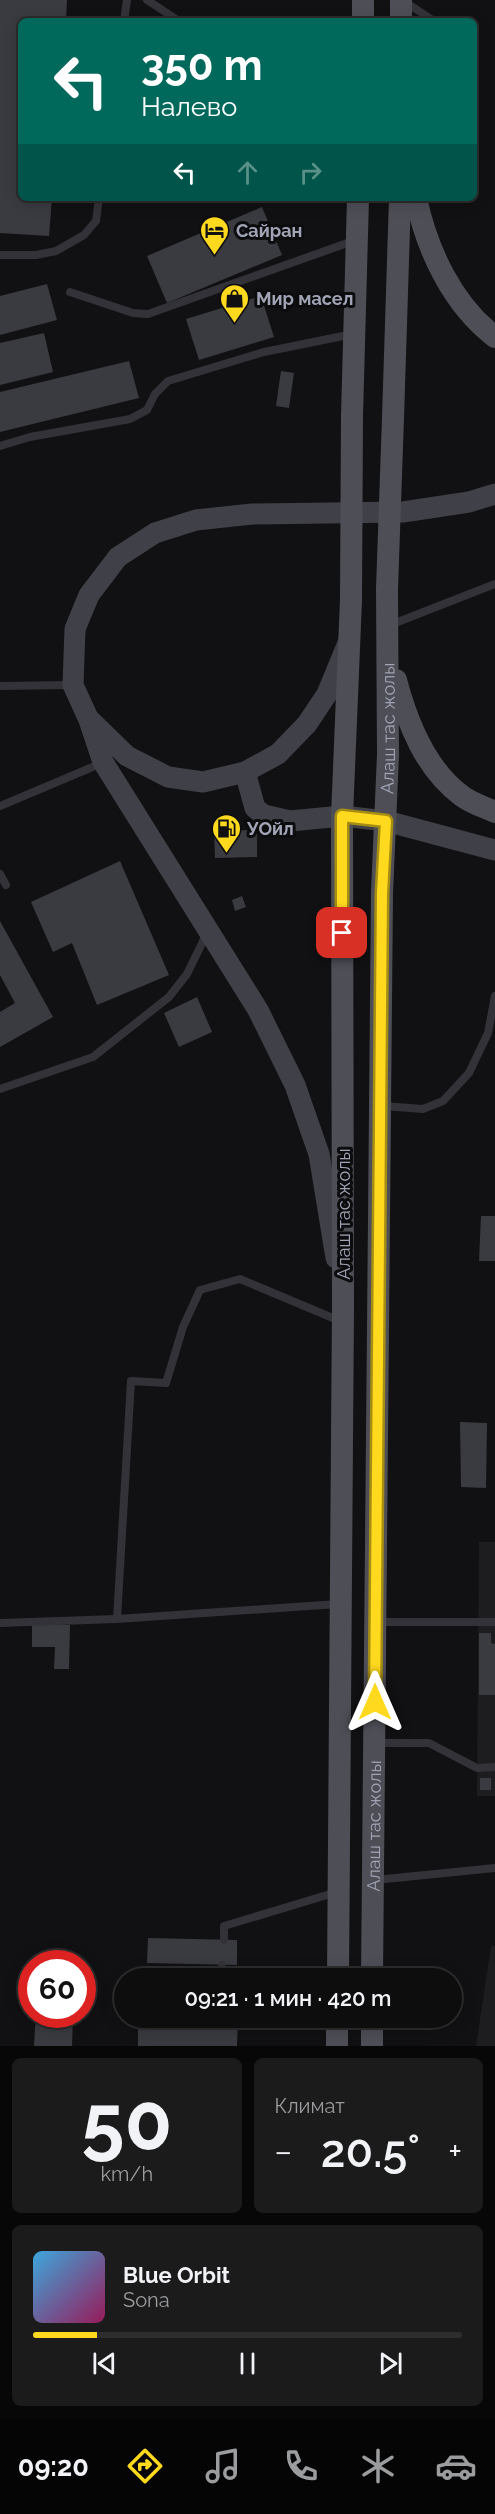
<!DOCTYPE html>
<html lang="ru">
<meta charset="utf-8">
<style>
body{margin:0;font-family:Raleway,sans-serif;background:#1b1b1c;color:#f1f3f6;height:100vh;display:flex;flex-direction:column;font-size:22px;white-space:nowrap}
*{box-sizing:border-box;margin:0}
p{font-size:20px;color:#9a9c9e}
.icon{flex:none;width:33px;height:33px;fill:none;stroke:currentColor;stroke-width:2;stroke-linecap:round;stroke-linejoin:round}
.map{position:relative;height:2046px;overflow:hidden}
.sheet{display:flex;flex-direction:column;gap:12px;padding:12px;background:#070708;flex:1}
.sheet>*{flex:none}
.hud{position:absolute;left:18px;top:18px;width:459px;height:183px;border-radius:9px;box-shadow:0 3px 15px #0003,0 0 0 2px #2d2d2e;background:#00695c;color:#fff;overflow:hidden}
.speed{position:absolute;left:18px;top:1950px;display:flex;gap:12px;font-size:30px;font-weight:700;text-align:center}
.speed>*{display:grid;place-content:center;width:78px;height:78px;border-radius:50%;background:#0d0d0e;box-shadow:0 3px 15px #0003,0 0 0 2px #2d2d2e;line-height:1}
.speed .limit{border:9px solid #d22;background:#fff;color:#111}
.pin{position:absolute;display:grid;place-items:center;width:51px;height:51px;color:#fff;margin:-26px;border-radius:12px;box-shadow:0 3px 9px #0006}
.me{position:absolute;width:66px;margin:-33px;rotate:0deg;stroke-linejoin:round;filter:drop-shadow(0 0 4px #0008)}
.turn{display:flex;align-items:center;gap:21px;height:126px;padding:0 24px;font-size:27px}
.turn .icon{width:78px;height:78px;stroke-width:2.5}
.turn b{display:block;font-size:42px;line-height:51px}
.lanes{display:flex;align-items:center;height:57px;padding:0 24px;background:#0003;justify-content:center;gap:30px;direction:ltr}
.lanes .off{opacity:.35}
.big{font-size:45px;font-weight:600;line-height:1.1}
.sheet .card{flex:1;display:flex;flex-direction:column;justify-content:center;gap:9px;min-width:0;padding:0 21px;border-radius:9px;background:#1b1b1c}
.sheet .dial{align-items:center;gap:0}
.dial b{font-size:78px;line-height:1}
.song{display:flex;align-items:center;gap:18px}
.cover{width:72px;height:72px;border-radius:9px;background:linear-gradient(135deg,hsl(200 70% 55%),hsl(330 70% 35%))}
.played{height:6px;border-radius:3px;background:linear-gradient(90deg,#ffd91d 15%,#2d2d2e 15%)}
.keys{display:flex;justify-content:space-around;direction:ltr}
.heat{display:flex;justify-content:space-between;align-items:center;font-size:33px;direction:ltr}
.sheet .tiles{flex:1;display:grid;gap:12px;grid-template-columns:1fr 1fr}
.card:last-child{grid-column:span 2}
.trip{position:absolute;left:114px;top:1968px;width:348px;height:60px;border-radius:30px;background:#0d0d0e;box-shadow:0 3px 15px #0003,0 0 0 2px #2d2d2e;font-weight:600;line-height:60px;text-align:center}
.tabs{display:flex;height:96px;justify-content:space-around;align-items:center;background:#050506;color:#9a9c9e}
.tabs .icon{width:42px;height:42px}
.tabs .selected{color:#ffd91d}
.tabs b{font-size:27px;color:#f1f3f6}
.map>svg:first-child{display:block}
.built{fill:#1d1d20}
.building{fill:#3a3b41}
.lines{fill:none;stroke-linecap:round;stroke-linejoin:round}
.lane{stroke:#323238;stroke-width:8}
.secondary{stroke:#404048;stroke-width:21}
.primary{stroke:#4e4e57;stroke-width:22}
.primary-bridge{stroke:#4e4e57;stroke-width:22}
.route-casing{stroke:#a68d13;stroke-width:15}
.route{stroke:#ffd91d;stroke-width:10}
.labels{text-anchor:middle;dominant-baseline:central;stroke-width:6;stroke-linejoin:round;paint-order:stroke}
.poi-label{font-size:18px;font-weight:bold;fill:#a1a4b5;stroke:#0c0c0e;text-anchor:start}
.street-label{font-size:18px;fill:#a1a4b5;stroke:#0c0c0e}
</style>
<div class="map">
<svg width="495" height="2046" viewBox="0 0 495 2046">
<rect width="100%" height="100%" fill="#111113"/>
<g class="built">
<polygon points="479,1542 495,1542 495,1796 477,1796"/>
<polygon points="491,1946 495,1946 495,2046 476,2046"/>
</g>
<g class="building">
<polygon points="0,0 67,0 66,21 21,21 21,198 52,198 49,236 0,233"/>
<polygon points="262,207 282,255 167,303 147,256"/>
<polygon points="47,284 57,320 0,335 0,296"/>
<polygon points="261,296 274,337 199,360 186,319"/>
<polygon points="44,333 53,372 0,385 0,343"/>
<polygon points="129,361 139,398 0,432 0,392"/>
<polygon points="281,371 294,373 289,408 276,406"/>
<polygon points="257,830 257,857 215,858 214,831"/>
<polygon points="120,861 169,975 97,1005 72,943 53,952 31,902"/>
<polygon points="242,896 246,907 235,911 232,900"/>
<polygon points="0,921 53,1017 0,1047 0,1012 15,1003 0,975"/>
<polygon points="197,997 212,1032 179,1047 164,1013"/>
<polygon points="481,1216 495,1216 495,1261 479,1261"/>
<polygon points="460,1422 487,1423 486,1488 461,1487"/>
<polygon points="32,1624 70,1625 69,1669 54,1669 55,1647 32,1647"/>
<polygon points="479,1633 491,1633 491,1643 495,1644 495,1695 479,1695"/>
<rect x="480" y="1778" width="11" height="12"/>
<polygon points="148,1938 237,1940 237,1965 147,1963"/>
<polygon points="36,2014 73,2014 72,2046 34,2046"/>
<polygon points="138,2018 238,2018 237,2046 138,2046"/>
</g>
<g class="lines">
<g class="lane">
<polyline points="147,0 179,21"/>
<polyline points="405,2 434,21"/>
<polyline points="124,21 127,0"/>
<polyline points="0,255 36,255 56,251 84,235 96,221 99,198"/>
<polyline points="70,292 133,313 148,314 353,241"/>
<polyline points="0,446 30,437 130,419 147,410 155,394 168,381 264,352 353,334"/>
<polyline points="390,625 495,584"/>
<polyline points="0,686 70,685"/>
<polyline points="0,806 102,763"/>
<polyline points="0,874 6,885"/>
<polyline points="0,1089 93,1057 169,997 187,974 207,933"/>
<polyline points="384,1106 423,1109 443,1101 469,1073 488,1033 495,996"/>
<polyline points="338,1604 117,1619 131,1381 166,1383 183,1327 200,1290 240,1279 340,1321"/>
<polyline points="377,1622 495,1622"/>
<polyline points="0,1623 117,1619"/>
<polyline points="376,1743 429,1743 477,1768 495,1767"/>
<polyline points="375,1880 495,1868"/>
<polyline points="224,1940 224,1926 337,1892"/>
<polyline points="222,1965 222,1972 241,1978"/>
</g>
<g class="secondary">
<polyline points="90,720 127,756 168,777 203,782 245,772 278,754 307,724 327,694 348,643"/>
<polyline points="245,772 255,808 264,815 290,821 342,816 386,821 495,850"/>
<polyline points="336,1258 319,1154 295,1085 258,1010 103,762 89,720 73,685 75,629 89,595 118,557 155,533 196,520 252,514 403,512 469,502 495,494"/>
</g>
<g class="primary">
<polyline points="363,21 363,0"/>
<polyline points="401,21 401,0"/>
<path d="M416,198C427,250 452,304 495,337"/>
<polyline points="352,416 358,198"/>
<polyline points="393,418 400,198"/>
<path d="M396,680C407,722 425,769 462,796C471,803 484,807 495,812"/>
<polyline points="338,1978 343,1306 342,816 351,600"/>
<path id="s1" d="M372,1978L382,893L388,755L387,589"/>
<polyline points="337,2046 337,2018"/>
<polyline points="372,2046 372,2018"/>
</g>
<g class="primary-bridge">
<polyline points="387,589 393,418"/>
<polyline points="351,600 352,416"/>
</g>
</g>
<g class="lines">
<defs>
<polyline id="route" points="342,933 342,816 386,821 382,893 375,1702"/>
</defs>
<use href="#route" class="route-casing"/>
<use href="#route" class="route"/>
</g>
<defs>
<symbol id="hotel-pin" viewBox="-11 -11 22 30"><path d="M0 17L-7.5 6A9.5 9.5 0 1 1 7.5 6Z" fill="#ffd91d" stroke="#0c0c0e"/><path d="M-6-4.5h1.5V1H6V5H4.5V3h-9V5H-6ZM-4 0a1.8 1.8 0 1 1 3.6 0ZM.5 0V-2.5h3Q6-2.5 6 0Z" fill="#111"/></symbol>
<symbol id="shop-pin" viewBox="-11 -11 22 30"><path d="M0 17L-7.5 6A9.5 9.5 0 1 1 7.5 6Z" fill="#ffd91d" stroke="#0c0c0e"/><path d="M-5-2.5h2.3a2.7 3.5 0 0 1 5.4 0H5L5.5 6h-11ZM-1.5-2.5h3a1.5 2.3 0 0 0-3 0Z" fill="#111"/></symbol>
<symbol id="fuel-pin" viewBox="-11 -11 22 30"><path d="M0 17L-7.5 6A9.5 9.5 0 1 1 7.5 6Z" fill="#ffd91d" stroke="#0c0c0e"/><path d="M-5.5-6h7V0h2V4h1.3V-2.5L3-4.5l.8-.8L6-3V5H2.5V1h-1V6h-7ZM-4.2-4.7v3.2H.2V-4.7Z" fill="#111"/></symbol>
</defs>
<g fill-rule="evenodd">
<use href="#hotel-pin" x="198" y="214" width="33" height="45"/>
<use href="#shop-pin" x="218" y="282" width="33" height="45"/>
<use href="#fuel-pin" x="210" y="812" width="33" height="45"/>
</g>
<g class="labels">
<g class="poi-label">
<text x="236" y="230">Сайран</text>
<text x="256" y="298">Мир масел</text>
<text x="247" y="828">УОйл</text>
</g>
<g class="street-label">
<text stroke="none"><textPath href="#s1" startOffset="1250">Алаш тас жолы</textPath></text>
<text transform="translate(343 1214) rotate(-90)">Алаш тас жолы</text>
<text stroke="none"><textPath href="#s1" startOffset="152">Алаш тас жолы</textPath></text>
</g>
</g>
</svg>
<div class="speed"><div class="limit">60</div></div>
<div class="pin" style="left:342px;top:933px;background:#d93025"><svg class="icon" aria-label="arrive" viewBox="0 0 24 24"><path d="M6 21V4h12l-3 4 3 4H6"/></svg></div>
<svg class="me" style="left:375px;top:1702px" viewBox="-20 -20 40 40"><path d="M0-17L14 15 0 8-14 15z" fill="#ffd91d" stroke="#fff" stroke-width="4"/></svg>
<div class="trip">09:21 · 1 мин · 420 m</div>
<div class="hud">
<div class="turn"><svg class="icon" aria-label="left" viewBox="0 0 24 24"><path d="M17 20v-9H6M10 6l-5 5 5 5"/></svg><div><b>350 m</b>Налево</div></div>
<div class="lanes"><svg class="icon" aria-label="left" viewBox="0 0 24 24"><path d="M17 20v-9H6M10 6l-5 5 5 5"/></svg><svg class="icon off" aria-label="ahead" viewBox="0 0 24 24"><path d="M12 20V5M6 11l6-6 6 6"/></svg><svg class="icon off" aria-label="right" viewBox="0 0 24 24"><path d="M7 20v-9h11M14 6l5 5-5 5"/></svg></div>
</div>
</div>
<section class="sheet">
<div class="tiles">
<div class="card dial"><b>50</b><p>km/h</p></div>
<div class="card"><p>Климат</p>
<div class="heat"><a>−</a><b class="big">20.5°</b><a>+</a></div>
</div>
<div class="card">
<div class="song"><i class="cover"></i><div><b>Blue Orbit</b><p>Sona</p></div></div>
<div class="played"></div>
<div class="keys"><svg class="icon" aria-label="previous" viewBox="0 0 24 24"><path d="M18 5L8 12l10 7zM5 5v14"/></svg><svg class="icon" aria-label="pause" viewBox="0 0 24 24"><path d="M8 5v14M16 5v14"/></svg><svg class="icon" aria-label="next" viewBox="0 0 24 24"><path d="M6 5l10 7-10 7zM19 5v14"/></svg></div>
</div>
</div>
</section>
<nav class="tabs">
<b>09:20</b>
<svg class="icon selected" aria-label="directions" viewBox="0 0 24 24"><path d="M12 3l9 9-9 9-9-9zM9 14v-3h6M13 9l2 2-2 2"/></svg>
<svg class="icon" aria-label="music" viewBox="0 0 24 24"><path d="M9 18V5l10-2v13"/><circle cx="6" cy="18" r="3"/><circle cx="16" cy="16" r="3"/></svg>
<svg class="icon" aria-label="phone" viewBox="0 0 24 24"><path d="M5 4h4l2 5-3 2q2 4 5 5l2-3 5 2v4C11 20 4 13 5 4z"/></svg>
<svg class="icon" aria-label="climate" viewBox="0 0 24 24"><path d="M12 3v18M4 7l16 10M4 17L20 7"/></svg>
<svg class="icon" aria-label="car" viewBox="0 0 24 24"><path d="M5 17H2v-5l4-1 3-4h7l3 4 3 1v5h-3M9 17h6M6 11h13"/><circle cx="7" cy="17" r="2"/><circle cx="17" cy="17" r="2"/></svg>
</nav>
